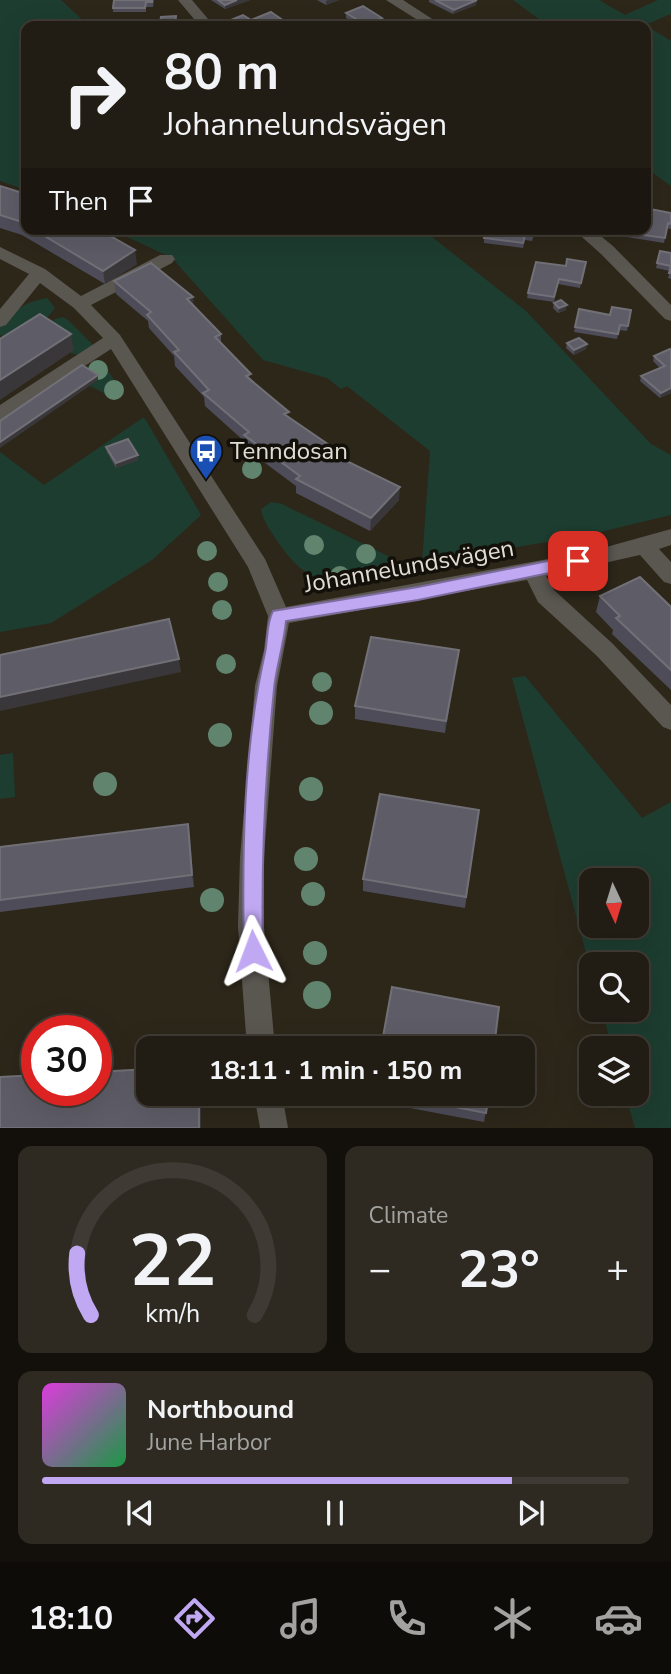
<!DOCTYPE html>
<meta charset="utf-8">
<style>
body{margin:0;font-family:"Nunito Sans",sans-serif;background:#2e2a22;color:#f1f3f6;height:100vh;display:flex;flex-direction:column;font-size:26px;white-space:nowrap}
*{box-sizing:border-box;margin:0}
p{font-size:23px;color:#a2a2a0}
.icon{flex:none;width:38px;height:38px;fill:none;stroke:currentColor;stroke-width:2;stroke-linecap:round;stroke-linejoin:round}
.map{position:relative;height:1128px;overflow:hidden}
.panel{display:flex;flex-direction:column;gap:18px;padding:18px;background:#13100b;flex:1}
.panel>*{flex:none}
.guide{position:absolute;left:21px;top:21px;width:630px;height:214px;border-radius:14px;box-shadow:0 7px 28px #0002,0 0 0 2px #3f3b34;background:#221d14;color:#f1f3f6;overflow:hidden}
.needle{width:46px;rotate:176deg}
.controls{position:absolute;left:579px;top:868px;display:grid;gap:14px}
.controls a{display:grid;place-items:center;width:70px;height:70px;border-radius:14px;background:#221d14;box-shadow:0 7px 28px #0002,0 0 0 2px #3f3b34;font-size:35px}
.speed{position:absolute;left:21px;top:1015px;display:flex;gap:14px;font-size:35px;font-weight:700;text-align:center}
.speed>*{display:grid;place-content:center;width:91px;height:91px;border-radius:50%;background:#221d14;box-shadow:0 7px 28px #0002,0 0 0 2px #3f3b34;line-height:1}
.speed .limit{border:10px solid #d22;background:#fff;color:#111}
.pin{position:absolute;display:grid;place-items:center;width:60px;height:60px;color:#fff;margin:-30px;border-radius:14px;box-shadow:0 4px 10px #0006}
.me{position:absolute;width:77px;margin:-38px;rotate:357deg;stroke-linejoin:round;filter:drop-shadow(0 0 5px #0008)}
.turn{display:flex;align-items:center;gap:24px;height:147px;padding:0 28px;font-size:32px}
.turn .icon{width:91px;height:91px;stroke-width:2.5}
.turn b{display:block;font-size:49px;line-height:60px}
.then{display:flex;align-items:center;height:66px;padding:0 28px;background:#0003;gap:14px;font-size:26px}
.big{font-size:52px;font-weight:700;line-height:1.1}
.panel .card{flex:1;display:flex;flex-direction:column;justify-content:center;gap:10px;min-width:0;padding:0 24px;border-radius:14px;background:#2e2a22}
.panel .dial{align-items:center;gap:0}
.dial svg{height:182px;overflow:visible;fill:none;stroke:#3f3b34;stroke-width:7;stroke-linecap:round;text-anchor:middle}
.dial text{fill:#f1f3f6;stroke:none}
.song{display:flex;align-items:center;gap:21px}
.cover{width:84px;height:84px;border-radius:10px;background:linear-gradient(135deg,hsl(300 70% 55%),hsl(140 70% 35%))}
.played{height:7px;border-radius:4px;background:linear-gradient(90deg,#c0a8f3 80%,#3f3b34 80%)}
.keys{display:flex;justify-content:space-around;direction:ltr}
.heat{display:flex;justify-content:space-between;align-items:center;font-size:38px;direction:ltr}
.panel .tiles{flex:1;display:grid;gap:18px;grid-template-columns:1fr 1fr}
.card:last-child{grid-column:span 2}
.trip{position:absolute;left:136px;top:1036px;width:399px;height:70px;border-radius:14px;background:#221d14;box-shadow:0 7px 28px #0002,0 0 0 2px #3f3b34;font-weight:700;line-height:70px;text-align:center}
.dock{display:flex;height:112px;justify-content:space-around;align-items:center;background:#0e0c08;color:#a2a2a0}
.dock .icon{width:49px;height:49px}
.dock .active{color:#c0a8f3}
.dock b{font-size:32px;color:#f1f3f6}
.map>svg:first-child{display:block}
.green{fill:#1d3d30;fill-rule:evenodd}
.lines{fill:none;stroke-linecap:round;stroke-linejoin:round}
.minor{fill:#5a5751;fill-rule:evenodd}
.tree{fill:#61846e}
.wall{fill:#4e4c58}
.shaded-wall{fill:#3a373a}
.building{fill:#5e5c66;stroke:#727077;stroke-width:2}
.route{fill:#c0a8f3;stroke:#7d6d9e;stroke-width:2}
.labels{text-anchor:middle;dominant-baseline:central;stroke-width:7;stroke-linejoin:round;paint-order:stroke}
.poi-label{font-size:24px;fill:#e1ddd4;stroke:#13100a;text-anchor:start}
.street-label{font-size:24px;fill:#e1ddd4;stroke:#13100a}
</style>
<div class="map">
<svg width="671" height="1128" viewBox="0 0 671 1128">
<rect width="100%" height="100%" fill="#2d271a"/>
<g class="green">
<polygon points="0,0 61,0 89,26 26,26 26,190 0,181"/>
<polygon points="513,0 599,0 625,15 658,0 671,0 671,14 645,25 671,41 671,186 646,168 646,26 548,26"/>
<polygon points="110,229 422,229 526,311 651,444 671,455 671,515 583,536 422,563 430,451 347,386 341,389 327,378 263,360 172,258"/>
<path d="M47,298L55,308C45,323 18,343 0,335V324C15,311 26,301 47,298Z"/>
<polygon points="63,317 68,320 93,345 82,356 70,353 73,350 21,340 55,319"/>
<polygon points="104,365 121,390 110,396 90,386 83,370 90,366"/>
<polygon points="144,417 201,515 152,560 51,623 0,632 0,452 44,485"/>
<path d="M271,502L282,504L392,558L395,564L391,571C338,583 312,593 278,542C271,531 263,522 261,509Z"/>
<path d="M525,676L642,818L671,802V1128H635L625,1094H637V1048H612L602,1010H637V964H592L591,971L512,678ZM592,880H637V926H592Z"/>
<polygon points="13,753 15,797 0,799 0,755"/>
</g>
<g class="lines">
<g class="minor">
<polygon points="178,0 192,0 214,26 200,26"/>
<polygon points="386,0 403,0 443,26 427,26"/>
<polygon points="573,229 592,229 613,246 671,305 671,321 665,319 601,254"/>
<polygon points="0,247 45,269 81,296 160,255 172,255 175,259 172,263 91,305 120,335 265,559 286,607 592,551 671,529 671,545 659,549 671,562 671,584 664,582 640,555 546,576 554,590 613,644 671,705 671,730 663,727 597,656 538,602 527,580 289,623 277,686 264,857 264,927 275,1048 247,1048 238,927 240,857 255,686 264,650 268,616 248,567 111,349 0,421 0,405 103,338 74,308 40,283 6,325 0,327 0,309 29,274 0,259"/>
<polygon points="254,1094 282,1094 288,1128 260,1128"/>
</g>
</g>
<g class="tree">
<circle cx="98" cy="370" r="10"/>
<circle cx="114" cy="390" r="10"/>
<circle cx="252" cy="469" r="10"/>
<circle cx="314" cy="545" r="10"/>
<circle cx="207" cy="551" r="10"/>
<circle cx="366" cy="554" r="10"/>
<circle cx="340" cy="576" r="10"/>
<circle cx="218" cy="582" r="10"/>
<circle cx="222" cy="610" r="10"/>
<circle cx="226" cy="664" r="10"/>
<circle cx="322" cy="682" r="10"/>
<circle cx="321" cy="713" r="12"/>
<circle cx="220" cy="735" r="12"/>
<circle cx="105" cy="784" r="12"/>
<circle cx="311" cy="789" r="12"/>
<circle cx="306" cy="859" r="12"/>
<circle cx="313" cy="894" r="12"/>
<circle cx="212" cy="900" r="12"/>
<circle cx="315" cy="953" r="12"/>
<circle cx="317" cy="995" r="14"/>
</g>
<g class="wall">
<polygon points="154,0 153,7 146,7 146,12 113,12 113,8"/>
<polygon points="211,0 250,0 225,9"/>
<polygon points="317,0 339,0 326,5"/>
<polygon points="429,0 476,0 476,5 453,14 429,2"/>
<polygon points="346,13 382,23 374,26 360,26 346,18"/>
<polygon points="231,20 284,26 234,26 232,24"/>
<polygon points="0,186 26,194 26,229 98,229 137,264 105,284 22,235 0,228"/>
<polygon points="671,213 671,229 667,228 664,243 627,237 629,229 648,220"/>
<polygon points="448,229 465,229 456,235"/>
<polygon points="536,229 532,241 525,240 523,248 484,243 484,238"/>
<polygon points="660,251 671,253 671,279 668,278 670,271 656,268"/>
<polygon points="586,262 580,288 558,284 554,302 527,298 528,293 566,266"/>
<polygon points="114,281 193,297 193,306 221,334 221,342 252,380 289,418 335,455 399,500 370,531 296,493 296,486 245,448 244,441 205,406 204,397 175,366 174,356 149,328 148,321 116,294"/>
<polygon points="554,303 566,310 558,313 553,308"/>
<polygon points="579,309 610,315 631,310 627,331 619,330 617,339 574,332"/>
<polygon points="567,343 587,344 586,349 574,355 566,348"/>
<polygon points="671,350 671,393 660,398 640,381 641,376 660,368 653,361 654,356"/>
<polygon points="106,447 138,460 116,468 107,452"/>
<polygon points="600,596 671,607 671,690 612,634 613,630 596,612"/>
<polygon points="459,650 445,733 355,719 355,706"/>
<polygon points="479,810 465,908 363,891 363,879"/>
<polygon points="188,824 194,887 0,912 0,847"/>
<polygon points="373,1094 489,1094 484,1122 373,1101"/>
</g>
<g class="shaded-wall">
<polygon points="237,0 250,0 225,9 225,5"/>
<polygon points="328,0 339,0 326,5 326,1"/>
<polygon points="477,0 476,5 453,14 454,10"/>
<polygon points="382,18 382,23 374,26 366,26 366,25"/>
<polygon points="284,21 284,26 271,26"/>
<polygon points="465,229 465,230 456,235 457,230"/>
<polygon points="135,250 137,264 105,284 103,271"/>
<polygon points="193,297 194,311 187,299"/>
<polygon points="567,305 566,310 558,313 559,308"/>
<polygon points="71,334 74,350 0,400 0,380"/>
<polygon points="587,344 586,349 574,355 574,350"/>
<polygon points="98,375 98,380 0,448 0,442"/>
<polygon points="671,388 671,393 660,398 661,393"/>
<polygon points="138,455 138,460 116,468 116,463"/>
<polygon points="400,487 399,500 370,531 371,518"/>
<polygon points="459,650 457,663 445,733 446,721"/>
<polygon points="179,659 181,672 0,711 0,697"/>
<polygon points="188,824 190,836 194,887 192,875"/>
<rect x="199" y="1094" width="2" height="34"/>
</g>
<g class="building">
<polygon points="114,0 152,0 152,2 146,2 145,8 113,8"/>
<polygon points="218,0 237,0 225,5"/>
<polygon points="435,0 477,0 454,10"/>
<polygon points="363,6 382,18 366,25 346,13"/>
<polygon points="271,12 284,21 271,26 241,26 231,20 243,15 251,20"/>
<polygon points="176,16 175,26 135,26 135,23 160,23 161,17"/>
<polygon points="477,20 492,20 493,25 518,25 518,26 478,26"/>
<polygon points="0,186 26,194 26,226 19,221 0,215"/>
<polygon points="650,209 671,213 671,224 668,223 665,238 628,233 629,229 646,229 646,219 648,220"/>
<polygon points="33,229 98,229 135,250 103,271"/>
<polygon points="487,229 535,229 533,236 525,235 523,243 484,238"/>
<polygon points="660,251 671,253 671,273 669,273 671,266 657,263"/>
<polygon points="567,259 586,262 581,283 559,279 554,297 528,293 536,262 566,266"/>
<polygon points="151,263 193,297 187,299 221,334 215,337 251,374 246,376 289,412 284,414 335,449 330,453 400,487 371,518 296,479 300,476 244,435 249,432 203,393 209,390 174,352 179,350 147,315 151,312 114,281"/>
<polygon points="561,300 567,305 559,308 554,303"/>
<polygon points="612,307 631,310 628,326 620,325 618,334 575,327 579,309 610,315"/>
<polygon points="40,314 71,334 0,380 0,339"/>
<polygon points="579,338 587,344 574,350 567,343"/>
<polygon points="670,349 671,350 671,388 661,393 641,376 665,366 654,356"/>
<polygon points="82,365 98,375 0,442 0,421"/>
<polygon points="128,439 138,455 116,463 106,447"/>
<polygon points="640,577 671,607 671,670 616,618 620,616 600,596"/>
<polygon points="169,619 179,659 0,697 0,655"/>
<polygon points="371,637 459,650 446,721 355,706"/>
<polygon points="380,794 479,810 466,897 363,879"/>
<polygon points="188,824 192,875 0,900 0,847"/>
<polygon points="392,987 499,1007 494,1048 381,1048"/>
<polygon points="149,1069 149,1094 199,1094 199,1128 0,1128 0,1077 37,1075 37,1090 96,1090 96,1072"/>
<polygon points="389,1094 489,1094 486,1113"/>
</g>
<path class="route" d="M578,555L586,561L578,567L418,600L286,621C284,644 276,667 274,689C265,777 261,863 263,951L260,958L253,960L246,958L244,951C242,852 243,750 265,653C268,640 266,624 273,611L418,587Z"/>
<defs>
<symbol id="bus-pin" viewBox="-11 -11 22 30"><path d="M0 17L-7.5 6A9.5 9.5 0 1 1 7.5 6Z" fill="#1a4fb4" stroke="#13100a"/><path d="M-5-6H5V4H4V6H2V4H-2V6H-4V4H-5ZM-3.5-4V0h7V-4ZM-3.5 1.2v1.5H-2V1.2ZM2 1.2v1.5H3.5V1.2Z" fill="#fff"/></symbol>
</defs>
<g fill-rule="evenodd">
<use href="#bus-pin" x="187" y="432" width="38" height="52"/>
</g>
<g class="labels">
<g class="poi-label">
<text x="230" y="451">Tenndosan</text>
</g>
<g class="street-label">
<text transform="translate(409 566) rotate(-10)">Johannelundsvägen</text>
</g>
</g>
</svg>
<div class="controls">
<a><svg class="needle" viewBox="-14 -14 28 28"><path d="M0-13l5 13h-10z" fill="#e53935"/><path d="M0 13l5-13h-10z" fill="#a2a2a0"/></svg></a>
<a><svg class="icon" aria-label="search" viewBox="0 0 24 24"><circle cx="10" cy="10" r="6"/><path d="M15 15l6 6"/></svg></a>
<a><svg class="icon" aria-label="layers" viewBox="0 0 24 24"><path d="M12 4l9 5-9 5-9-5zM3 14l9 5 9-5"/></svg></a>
</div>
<div class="speed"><div class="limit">30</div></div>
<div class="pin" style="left:578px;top:561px;background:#d93025"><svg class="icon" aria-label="arrive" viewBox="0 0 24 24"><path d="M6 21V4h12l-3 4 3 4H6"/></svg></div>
<svg class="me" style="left:253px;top:951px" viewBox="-20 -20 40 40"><path d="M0-17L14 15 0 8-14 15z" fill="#c0a8f3" stroke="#fff" stroke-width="4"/></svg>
<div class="trip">18:11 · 1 min · 150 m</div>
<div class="guide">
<div class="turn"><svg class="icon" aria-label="right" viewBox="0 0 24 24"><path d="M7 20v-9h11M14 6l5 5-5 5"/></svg><div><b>80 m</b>Johannelundsvägen</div></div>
<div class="then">Then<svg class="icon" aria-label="arrive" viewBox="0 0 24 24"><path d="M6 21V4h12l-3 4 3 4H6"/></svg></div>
</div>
</div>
<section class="panel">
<div class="tiles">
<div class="card dial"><svg viewBox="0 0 100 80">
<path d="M14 69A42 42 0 1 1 86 69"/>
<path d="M14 69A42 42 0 0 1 8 42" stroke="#c0a8f3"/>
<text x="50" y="56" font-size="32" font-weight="700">22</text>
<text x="50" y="72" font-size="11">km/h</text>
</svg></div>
<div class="card"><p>Climate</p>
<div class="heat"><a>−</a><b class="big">23°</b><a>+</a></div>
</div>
<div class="card">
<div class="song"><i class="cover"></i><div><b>Northbound</b><p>June Harbor</p></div></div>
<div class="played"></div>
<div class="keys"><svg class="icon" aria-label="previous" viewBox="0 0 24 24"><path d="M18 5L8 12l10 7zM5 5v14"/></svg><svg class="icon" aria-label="pause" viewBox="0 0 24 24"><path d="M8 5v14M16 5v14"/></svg><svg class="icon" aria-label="next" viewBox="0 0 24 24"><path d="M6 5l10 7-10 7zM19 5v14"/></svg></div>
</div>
</div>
</section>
<nav class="dock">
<b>18:10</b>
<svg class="icon active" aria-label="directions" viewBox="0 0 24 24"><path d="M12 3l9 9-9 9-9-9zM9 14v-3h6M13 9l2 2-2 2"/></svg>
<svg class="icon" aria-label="music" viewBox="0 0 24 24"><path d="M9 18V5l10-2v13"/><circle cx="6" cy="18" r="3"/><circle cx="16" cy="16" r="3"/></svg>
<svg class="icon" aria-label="phone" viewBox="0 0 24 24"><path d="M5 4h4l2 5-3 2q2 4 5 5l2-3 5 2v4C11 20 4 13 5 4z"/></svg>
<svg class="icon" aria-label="climate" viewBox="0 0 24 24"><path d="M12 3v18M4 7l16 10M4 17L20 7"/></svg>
<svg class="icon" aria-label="car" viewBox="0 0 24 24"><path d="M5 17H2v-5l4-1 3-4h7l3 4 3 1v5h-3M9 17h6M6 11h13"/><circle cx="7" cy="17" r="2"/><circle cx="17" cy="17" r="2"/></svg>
</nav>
